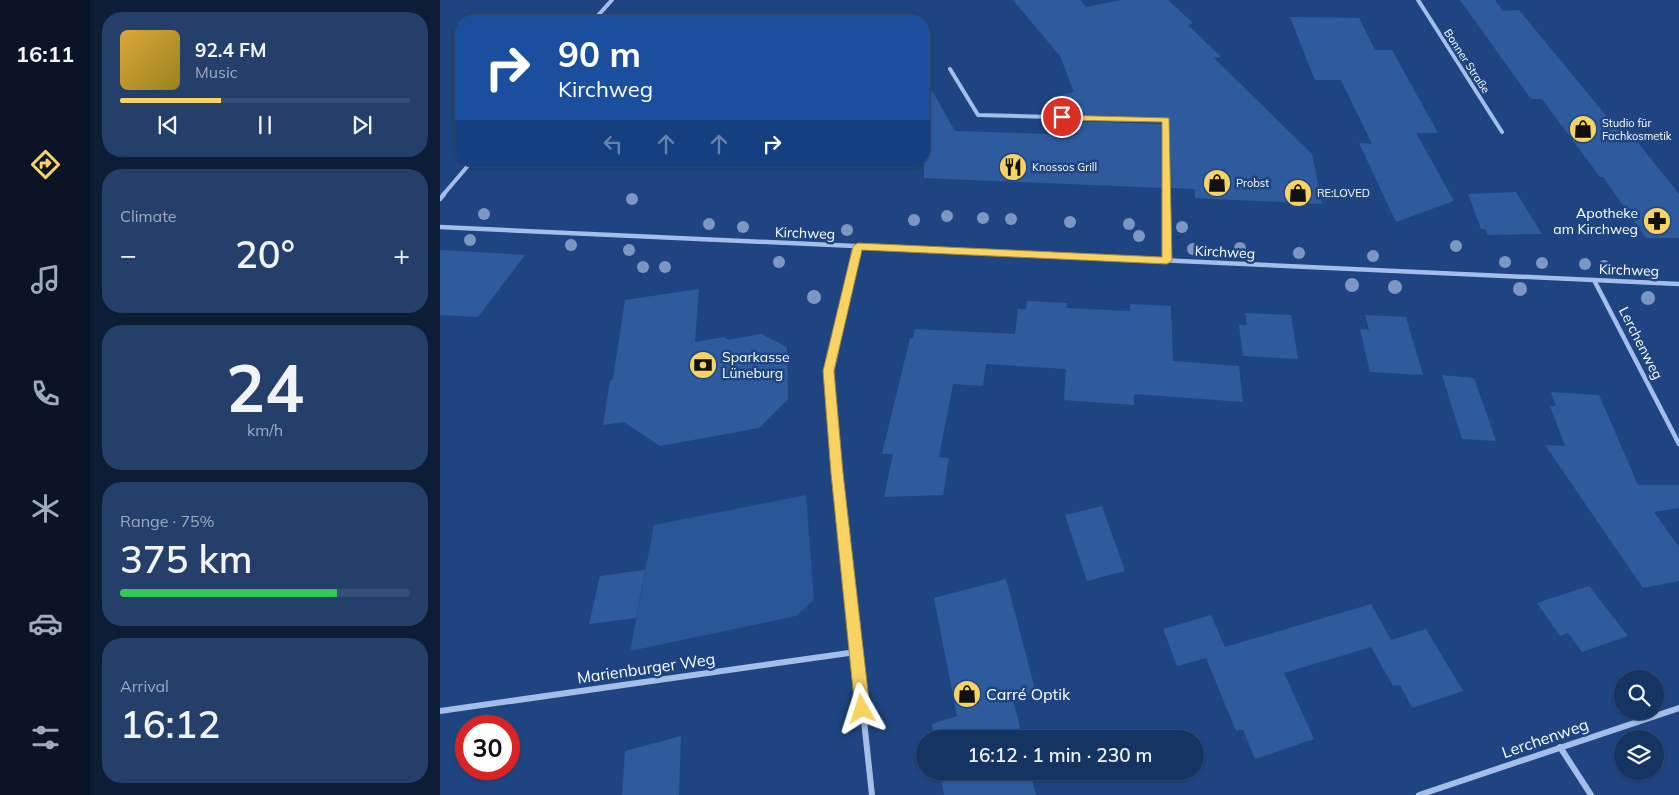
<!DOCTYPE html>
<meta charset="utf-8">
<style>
body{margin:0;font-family:Mulish,sans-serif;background:#233f6a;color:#f1f3f6;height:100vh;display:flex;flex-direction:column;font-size:19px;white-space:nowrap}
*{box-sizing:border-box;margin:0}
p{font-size:16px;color:#9eaabd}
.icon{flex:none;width:28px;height:28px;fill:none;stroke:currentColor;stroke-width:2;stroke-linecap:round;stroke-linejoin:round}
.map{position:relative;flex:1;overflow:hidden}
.side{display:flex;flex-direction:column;gap:12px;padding:12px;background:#0c1d35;width:350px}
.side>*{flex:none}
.top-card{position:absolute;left:15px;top:15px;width:475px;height:152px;border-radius:20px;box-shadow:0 1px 4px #0004,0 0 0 1px #354f76;background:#1a4fa0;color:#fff;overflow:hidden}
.controls{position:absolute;left:1174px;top:670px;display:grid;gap:10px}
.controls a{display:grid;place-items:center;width:50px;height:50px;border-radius:50%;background:#163461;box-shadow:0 1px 4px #0004,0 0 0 1px #354f76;font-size:25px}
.speed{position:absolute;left:15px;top:715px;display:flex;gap:10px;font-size:25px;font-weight:700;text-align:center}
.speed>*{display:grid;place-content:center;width:65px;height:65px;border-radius:50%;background:#163461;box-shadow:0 1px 4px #0004,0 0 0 1px #354f76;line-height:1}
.speed .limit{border:8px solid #d22;background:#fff;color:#111}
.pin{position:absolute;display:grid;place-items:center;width:42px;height:42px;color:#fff;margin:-21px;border:2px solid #fff;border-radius:50%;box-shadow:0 1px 5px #0007}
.me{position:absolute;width:55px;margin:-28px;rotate:354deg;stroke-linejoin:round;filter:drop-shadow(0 0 4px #0008)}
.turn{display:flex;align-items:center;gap:18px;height:105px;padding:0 20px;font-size:22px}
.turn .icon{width:65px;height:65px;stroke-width:2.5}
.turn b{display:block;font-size:35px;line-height:42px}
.lanes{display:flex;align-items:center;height:48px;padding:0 20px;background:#0003;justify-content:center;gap:25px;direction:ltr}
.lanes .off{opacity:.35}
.big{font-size:38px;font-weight:600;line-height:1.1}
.side .tile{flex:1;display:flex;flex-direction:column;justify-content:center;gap:8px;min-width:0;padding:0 18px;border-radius:20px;background:#233f6a}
.side .dial{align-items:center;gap:0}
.dial b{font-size:65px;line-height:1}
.song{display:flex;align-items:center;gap:15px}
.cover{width:60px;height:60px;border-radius:8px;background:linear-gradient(135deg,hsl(40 70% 55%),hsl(50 70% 35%))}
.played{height:5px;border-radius:2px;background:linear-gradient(90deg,#f8d362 35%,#354f76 35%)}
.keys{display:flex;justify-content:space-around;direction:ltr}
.heat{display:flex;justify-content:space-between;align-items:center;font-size:28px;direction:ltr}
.charge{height:8px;border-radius:4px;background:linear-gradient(90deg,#34c759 75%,#354f76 0)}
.trip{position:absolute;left:476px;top:730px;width:288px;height:50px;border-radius:25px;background:#163461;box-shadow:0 1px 4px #0004,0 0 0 1px #354f76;font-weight:600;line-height:50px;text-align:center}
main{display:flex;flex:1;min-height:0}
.tabs{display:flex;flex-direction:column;width:90px;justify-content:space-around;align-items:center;background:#091527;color:#9eaabd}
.tabs .icon{width:35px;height:35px}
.tabs .on{color:#f8d362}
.tabs b{font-size:22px;color:#f1f3f6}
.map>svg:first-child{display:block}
.green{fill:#275699}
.building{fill:#2d5b9e}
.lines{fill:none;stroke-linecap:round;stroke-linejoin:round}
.minor-far2{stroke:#a3bfe9;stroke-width:4}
.minor-far1{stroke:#a3bfe9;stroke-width:4.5}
.minor{stroke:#a3bfe9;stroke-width:6}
.tree{fill:#7b97c2}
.route{fill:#f8d362;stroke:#a18940}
.labels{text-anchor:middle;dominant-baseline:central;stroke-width:5;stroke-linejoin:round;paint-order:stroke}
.far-street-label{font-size:11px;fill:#fff;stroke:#1e4581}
.far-poi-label{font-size:11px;fill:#fff;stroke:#1e4581;text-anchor:start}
.poi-label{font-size:14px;fill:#fff;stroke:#1e4581;text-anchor:end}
.street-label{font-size:14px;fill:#fff;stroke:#1e4581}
.near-street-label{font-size:16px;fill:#fff;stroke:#1e4581}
.near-poi-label{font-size:16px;fill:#fff;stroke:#1e4581;text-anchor:start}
</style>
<main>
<nav class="tabs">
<b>16:11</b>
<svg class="icon on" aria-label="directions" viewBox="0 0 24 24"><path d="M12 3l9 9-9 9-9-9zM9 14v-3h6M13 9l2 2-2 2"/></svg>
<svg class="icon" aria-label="music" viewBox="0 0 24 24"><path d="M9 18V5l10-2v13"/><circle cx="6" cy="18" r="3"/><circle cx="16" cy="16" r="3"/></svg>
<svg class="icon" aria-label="phone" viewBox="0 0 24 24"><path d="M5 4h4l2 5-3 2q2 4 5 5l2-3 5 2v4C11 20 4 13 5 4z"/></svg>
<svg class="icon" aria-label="climate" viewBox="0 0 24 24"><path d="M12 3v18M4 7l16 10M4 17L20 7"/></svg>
<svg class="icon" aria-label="car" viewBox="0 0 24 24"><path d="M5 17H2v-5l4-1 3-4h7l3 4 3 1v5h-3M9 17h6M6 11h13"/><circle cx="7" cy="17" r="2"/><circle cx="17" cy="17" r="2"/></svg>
<svg class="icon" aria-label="filters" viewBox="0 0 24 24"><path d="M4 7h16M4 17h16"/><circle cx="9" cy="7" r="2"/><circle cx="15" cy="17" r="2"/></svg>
</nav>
<section class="side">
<div class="tile">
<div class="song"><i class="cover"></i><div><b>92.4 FM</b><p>Music</p></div></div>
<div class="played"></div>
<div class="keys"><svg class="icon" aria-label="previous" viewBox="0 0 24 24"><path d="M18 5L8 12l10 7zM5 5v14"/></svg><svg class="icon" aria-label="pause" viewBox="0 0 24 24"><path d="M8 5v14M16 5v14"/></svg><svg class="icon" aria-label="next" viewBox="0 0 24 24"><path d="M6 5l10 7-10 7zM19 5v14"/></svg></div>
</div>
<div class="tile"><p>Climate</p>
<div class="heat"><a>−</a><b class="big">20°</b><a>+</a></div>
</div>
<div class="tile dial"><b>24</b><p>km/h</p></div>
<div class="tile"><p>Range · 75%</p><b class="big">375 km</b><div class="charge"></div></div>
<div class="tile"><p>Arrival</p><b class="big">16:12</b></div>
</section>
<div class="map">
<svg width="1239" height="795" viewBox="0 0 1239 795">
<rect width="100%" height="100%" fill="#1e4581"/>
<polygon class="green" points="366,495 374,600 356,616 190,651 214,525"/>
<g class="building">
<polygon points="573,0 640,0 646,7 681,0 728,0 753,23 748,25 781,57 774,58 872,154 882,204 755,198 755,189 731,188 729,118 623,114 612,97 634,92 620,56"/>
<polygon points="1020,0 1055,0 1063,11 1079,10 1186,140 1195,139 1239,194 1239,238 1206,238 1163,177 1160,177 1102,99 1091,99"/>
<polygon points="850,17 919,18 935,50 952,50 998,133 976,133 1014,201 956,222 919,143 932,144 901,80 875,80"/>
<polygon points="484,77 515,131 638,135 629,121 722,124 723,188 484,178"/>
<polygon points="1076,192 1102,234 1048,235 1045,229 1041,229 1028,194"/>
<polygon points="0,250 85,255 38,317 0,315"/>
<polygon points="259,289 255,342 284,337 288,340 321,334 347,347 348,399 319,428 220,446 184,422 163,425 170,381 173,379 185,300"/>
<polygon points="587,301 627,303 626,308 690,311 690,304 731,306 733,361 799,366 803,402 694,394 694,405 624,400 626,369 546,364 543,386 513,384 499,457 509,458 503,495 444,497 453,454 442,454 470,338 473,338 475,329 575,334 578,309 586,309"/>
<polygon points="805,313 851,315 858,359 803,356 799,325 807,325"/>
<polygon points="925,315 966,317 983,375 930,372 920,329 929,330"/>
<polygon points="1002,375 1034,378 1056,441 1022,439"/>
<polygon points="1111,392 1159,395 1198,485 1239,485 1239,508 1214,512 1239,547 1239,581 1203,588 1105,445 1125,446 1110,406 1116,406"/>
<polygon points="662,506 685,571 647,581 625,515"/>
<polygon points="205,570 196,618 149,624 160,576"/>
<polygon points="566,579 596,693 573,700 583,739 494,739 492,724 517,716 494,598"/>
<polygon points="1149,586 1188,636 1142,652 1128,633 1120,636 1097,603"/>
<polygon points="931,604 951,640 986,629 1023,691 972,708 960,685 953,686 931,647 844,673 874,739 815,759 803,729 796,731 766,658 737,666 723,629 771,615 785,647"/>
<polygon points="241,736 239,795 182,795 185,751"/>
<polygon points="500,771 590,771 596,795 504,795"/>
</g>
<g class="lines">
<g class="minor-far2">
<polyline points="978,0 1062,132"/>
<polyline points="153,21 172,0"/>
<polyline points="510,69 538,115 726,120 727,195"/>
<polyline points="3,195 32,161"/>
</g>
<g class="minor-far1">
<polyline points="727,194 727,261"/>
<polyline points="0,199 4,194"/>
<polyline points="0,227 1239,284"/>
<polyline points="1154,280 1239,444"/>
<polyline points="395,453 389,371 418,246"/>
</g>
<g class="minor">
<polyline points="395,452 432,795"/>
<polyline points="0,711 416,652"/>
<polyline points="1120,747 1151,795"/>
<polyline points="979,795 1239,708"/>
</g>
</g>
<g class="tree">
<circle cx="192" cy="199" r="6"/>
<circle cx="44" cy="214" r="6"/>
<circle cx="507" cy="216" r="6"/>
<circle cx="543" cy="218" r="6"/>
<circle cx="571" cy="219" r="6"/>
<circle cx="474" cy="220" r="6"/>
<circle cx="630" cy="222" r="6"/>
<circle cx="269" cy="224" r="6"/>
<circle cx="689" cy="224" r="6"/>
<circle cx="303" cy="227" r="6"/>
<circle cx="742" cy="227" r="6"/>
<circle cx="407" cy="230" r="6"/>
<circle cx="699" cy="236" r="6"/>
<circle cx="30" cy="240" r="6"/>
<circle cx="131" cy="245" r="6"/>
<circle cx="1016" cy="246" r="6"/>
<circle cx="800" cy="248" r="6"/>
<circle cx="753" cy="249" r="6"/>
<circle cx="189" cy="250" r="6"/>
<circle cx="859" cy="253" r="6"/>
<circle cx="933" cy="256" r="6"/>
<circle cx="339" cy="262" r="6"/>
<circle cx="1065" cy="262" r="6"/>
<circle cx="1102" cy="263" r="6"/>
<circle cx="1145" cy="264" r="6"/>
<circle cx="1164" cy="266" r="6"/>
<circle cx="203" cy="267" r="6"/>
<circle cx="225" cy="267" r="6"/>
<circle cx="912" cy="285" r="7"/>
<circle cx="955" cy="287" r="7"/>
<circle cx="1080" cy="289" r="7"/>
<circle cx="374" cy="297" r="7"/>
<circle cx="1208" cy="298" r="7"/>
</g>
<polygon class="route" points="619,115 729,118 732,261 727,264 422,250 394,371 403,473 430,709 428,715 422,717 417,715 415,709 391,473 383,371 413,246 418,243 722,257 722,122 622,120 619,119"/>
<defs>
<symbol id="shop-disc" viewBox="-11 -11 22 22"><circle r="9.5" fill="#f8d362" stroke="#1e4581"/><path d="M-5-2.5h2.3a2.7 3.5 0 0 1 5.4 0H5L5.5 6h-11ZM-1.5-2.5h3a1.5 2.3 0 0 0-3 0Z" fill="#111"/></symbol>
<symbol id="restaurant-disc" viewBox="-11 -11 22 22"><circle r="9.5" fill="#f8d362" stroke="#1e4581"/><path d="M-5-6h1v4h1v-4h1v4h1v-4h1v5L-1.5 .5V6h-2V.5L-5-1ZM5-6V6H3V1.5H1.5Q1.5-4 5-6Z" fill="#111"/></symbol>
<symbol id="pharmacy-disc" viewBox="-11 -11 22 22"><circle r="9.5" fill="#f8d362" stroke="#1e4581"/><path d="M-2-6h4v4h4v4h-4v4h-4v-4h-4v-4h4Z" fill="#111"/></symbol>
<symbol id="bank-disc" viewBox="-11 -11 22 22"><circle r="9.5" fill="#f8d362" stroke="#1e4581"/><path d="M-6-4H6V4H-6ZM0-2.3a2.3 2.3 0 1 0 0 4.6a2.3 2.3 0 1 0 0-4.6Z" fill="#111"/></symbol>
</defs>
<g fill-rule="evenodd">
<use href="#shop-disc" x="1127" y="113" width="32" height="32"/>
<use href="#restaurant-disc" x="557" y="151" width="32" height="32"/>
<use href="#shop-disc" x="761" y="167" width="32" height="32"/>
<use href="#shop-disc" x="842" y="177" width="32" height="32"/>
<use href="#pharmacy-disc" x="1201" y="205" width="32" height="32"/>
<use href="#bank-disc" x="247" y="349" width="32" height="32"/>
<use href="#shop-disc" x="511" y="678" width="32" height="32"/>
</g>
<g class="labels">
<g class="far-street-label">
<text transform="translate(1027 61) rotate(57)">Bonner Straße</text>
</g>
<g class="far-poi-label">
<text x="1162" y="123">Studio für<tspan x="1162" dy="13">Fachkosmetik</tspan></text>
<text x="592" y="167">Knossos Grill</text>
<text x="796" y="183">Probst</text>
<text x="877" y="193">RE:LOVED</text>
</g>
<g class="poi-label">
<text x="1198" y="213">Apotheke<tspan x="1198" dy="16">am Kirchweg</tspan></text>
<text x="282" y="357" text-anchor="start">Sparkasse<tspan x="282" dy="16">Lüneburg</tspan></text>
</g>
<g class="street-label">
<text transform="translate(365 233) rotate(2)">Kirchweg</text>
<text transform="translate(785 252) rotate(3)">Kirchweg</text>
<text transform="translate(1189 270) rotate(2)">Kirchweg</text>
<text transform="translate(1201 343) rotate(63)">Lerchenweg</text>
</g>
<g class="near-street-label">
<text transform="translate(206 668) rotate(-8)">Marienburger Weg</text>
<text transform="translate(1105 738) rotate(-19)">Lerchenweg</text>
</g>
<g class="near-poi-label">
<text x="546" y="694">Carré Optik</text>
</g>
</g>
</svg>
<div class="controls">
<a><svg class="icon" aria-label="search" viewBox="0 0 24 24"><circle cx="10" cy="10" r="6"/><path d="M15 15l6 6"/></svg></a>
<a><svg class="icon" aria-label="layers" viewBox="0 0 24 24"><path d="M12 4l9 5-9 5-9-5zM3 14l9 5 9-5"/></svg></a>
</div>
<div class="speed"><div class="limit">30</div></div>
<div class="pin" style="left:622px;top:117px;background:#d93025"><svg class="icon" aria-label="arrive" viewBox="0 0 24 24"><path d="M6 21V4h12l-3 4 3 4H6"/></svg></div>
<svg class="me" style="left:422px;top:709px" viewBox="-20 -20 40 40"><path d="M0-17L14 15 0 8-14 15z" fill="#f8d362" stroke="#fff" stroke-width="4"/></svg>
<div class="trip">16:12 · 1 min · 230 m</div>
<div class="top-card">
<div class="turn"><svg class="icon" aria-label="right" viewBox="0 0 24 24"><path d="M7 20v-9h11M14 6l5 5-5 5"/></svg><div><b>90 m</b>Kirchweg</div></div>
<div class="lanes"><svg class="icon off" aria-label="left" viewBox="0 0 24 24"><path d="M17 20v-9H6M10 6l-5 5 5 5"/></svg><svg class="icon off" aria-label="ahead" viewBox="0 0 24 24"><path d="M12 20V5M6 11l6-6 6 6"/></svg><svg class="icon off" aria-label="ahead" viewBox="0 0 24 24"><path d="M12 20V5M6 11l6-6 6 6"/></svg><svg class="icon" aria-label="right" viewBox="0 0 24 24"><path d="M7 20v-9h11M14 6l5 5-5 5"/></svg></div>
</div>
</div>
</main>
